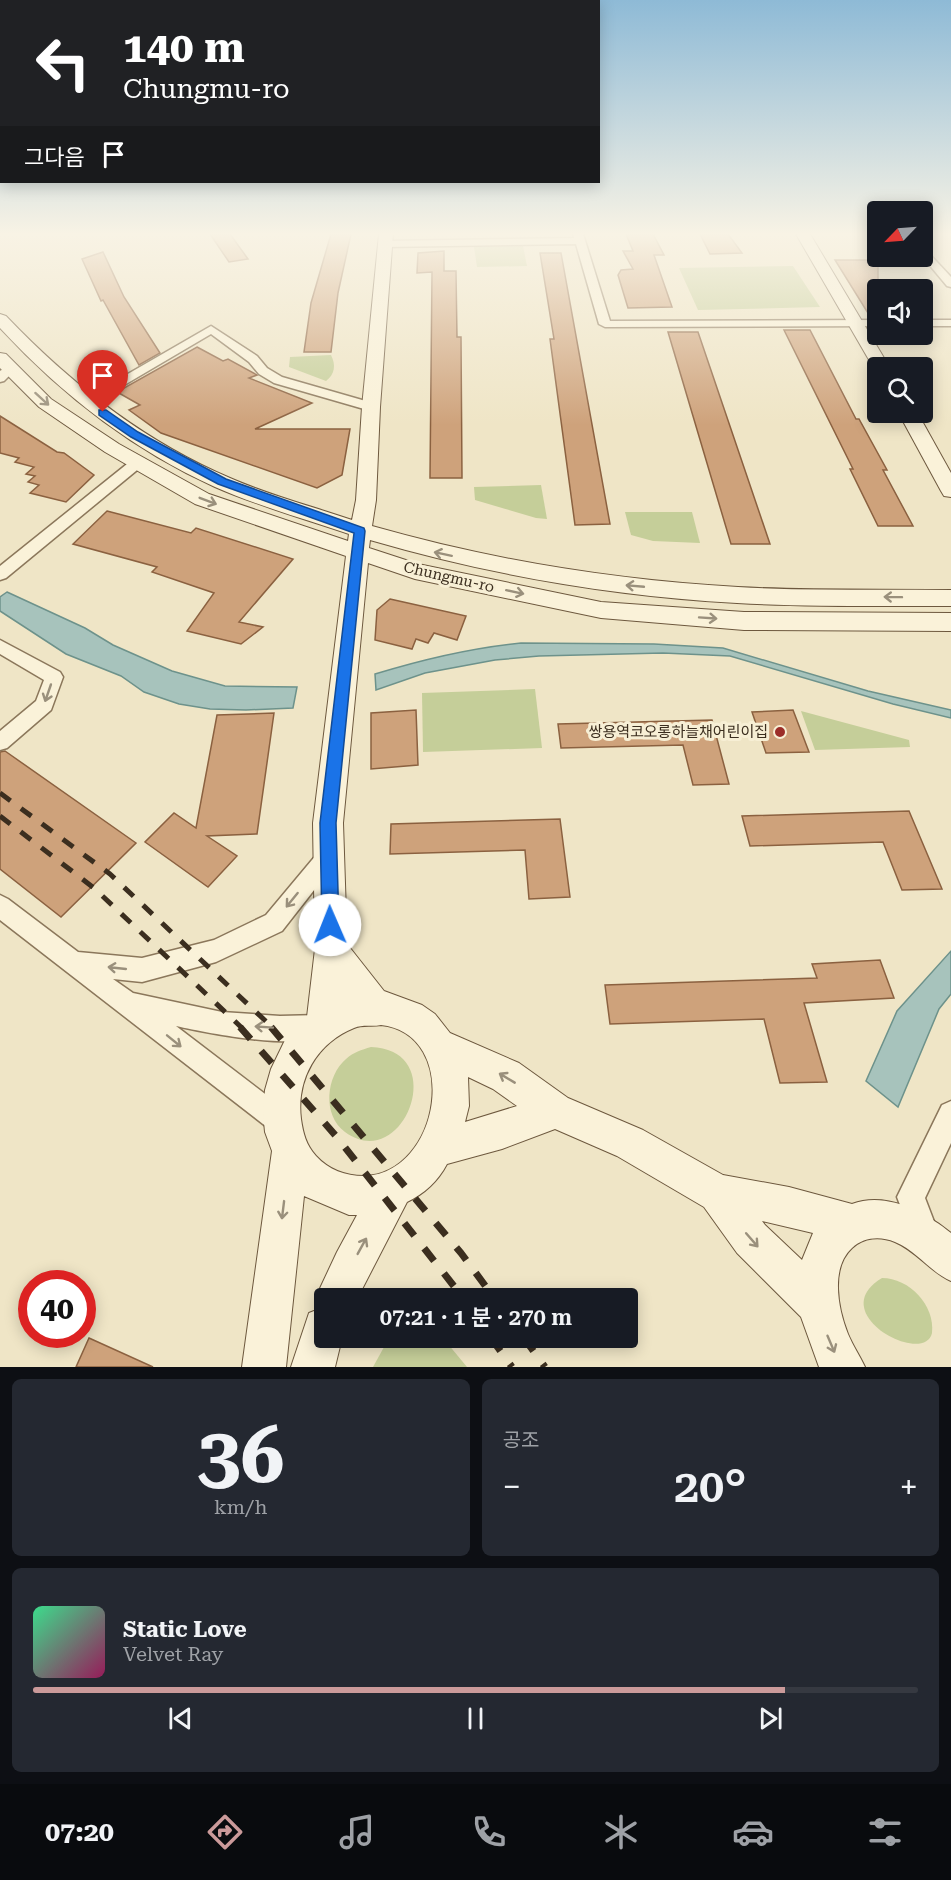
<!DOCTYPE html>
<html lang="ko">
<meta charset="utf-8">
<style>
body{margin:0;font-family:"Roboto Serif","Noto Sans KR",serif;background:#242831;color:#f1f3f6;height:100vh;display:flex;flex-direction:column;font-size:22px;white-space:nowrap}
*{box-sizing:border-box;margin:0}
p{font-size:20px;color:#9ea1a6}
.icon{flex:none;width:33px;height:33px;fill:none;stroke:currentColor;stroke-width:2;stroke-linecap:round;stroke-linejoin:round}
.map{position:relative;height:1367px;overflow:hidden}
.drawer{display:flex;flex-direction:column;gap:12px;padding:12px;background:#0d0f14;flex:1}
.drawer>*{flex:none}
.banner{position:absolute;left:0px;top:0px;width:600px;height:183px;box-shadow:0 3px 15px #0003;background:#202124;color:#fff;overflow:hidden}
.needle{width:39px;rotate:245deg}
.buttons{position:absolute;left:867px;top:201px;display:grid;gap:12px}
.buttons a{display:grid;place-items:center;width:66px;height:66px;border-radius:6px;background:#171b24;box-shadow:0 3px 15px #0003;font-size:30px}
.speed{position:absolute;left:18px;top:1270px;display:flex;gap:12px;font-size:30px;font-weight:700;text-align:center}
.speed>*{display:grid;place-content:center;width:78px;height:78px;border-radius:50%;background:#171b24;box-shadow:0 3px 15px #0003;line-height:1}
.speed .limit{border:9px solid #d22;background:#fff;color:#111}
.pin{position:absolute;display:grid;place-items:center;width:51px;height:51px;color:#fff;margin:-62px -26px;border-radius:50% 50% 50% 0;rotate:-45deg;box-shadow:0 0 6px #0007}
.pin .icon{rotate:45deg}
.me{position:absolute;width:66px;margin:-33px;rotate:359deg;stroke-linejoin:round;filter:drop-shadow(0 0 4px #0008)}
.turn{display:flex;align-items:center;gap:21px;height:126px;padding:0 24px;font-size:27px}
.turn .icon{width:78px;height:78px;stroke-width:2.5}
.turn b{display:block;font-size:42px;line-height:51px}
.then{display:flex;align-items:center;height:57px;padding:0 24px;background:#0003;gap:12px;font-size:22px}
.big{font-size:45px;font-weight:600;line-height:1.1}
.drawer .card{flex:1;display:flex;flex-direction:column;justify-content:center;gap:9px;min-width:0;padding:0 21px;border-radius:9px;background:#242831}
.drawer .dial{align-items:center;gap:0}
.dial b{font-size:78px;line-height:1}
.song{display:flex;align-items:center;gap:18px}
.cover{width:72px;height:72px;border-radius:9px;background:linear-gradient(135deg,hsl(150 70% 55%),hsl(330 70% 35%))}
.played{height:6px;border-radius:3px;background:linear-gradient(90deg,#cb9a9a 85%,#363941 85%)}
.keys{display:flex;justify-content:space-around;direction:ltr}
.heat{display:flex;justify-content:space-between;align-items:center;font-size:33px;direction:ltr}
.drawer .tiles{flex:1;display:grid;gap:12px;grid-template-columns:1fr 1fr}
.card:last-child{grid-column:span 2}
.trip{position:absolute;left:314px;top:1288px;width:324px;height:60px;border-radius:6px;background:#171b24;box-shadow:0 3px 15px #0003;font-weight:600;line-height:60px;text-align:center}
.dock{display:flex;height:96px;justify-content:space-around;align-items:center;background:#090b0e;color:#9ea1a6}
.dock .icon{width:42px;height:42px}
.dock .active{color:#cb9a9a}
.dock b{font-size:27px;color:#f1f3f6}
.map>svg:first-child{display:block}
.green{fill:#c5ce99}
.water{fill:#a7c3bc;stroke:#6d928b;stroke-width:1.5}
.building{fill:#cea27b;stroke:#8b6140;stroke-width:1.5}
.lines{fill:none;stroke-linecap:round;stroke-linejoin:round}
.street-casing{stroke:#8b775b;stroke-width:3}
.secondary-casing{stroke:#6d583e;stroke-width:2}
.street{fill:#faf2d9;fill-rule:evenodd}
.secondary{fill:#faf2d9;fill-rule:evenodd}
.rail-far1{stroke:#3b2e1f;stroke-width:5;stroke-dasharray:13 13;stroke-linecap:butt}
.rail{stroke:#3b2e1f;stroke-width:7;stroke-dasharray:16 16;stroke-linecap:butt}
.oneway{stroke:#9a907c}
.route{fill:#1a73e8;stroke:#114b97;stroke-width:1.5}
.poi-dot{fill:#9c2e29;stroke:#f7efd5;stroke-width:2}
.labels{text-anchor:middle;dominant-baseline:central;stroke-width:6;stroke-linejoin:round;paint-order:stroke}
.street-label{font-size:15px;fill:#3b2e1f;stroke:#f7efd5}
.poi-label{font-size:15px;fill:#3b2e1f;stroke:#f7efd5;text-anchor:end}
</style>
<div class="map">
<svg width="951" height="1367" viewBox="0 0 951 1367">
<rect width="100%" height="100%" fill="#efe5c6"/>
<g class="green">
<polygon points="523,246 527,266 477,267 474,247"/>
<polygon points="793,266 820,307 698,310 679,268"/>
<path d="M331,355C336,365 335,374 326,381L289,367L290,357Z"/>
<polygon points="541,485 547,519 536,518 475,500 474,487"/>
<polygon points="625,512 692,512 700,543 653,541 631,535"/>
<polygon points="535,689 542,748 423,752 422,693"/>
<polygon points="801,711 909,740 910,747 815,750"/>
<path d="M371,1047C452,1050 403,1175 345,1132C322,1115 326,1076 346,1059C354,1052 361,1050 371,1047Z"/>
<path d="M882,1278C909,1278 935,1305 932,1333C924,1367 823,1313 882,1278Z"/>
<polygon points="389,1338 443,1338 467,1367 373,1367"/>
</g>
<g class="water">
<polygon points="7,592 85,628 113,645 172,671 225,686 297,687 293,708 246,710 210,709 179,704 144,692 121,676 66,654 0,611 0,597"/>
<path d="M521,643L654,644L723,648L868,691L951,710V718L893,704L730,656L663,653L539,656L495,660L425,673L376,690L375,674C424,659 470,648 521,643Z"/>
<polygon points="951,951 951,994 939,1009 898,1107 866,1081 897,1011"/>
</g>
<g class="building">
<polygon points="210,234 230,234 248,259 229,262"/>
<polygon points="331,234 351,234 338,293 331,352 304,352 311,303"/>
<polygon points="626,234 653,234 664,255 654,255 672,307 628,308 618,275 621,270 633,269 623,251 633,251"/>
<polygon points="700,234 728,234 742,253 710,254"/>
<polygon points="444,251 444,271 456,271 457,337 461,337 462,478 430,478 432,272 417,273 418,253"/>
<polygon points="103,252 124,297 160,353 139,365 103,300 101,301 82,259"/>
<polygon points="540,253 561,253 610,524 575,525 550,339 554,339"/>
<polygon points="835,260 878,260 878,318 871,318"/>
<polygon points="784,330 810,330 856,419 859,419 887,470 883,470 913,526 878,526 850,469 853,469"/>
<polygon points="668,332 698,332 770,544 731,544"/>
<polygon points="197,347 223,361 228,359 257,375 249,378 312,403 255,429 350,429 342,475 317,488 161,433 129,410 140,405 117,392"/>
<polygon points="0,416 57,452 64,453 94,475 66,502 30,493 39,485 28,482 35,476 26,474 34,467 15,462 19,458 0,453"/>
<polygon points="107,511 191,533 196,528 293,559 239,622 263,627 241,644 187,631 214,593 152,572 157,567 73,544"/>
<polygon points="390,599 466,616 457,640 434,633 428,643 416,639 412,649 375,640 377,610"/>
<polygon points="416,710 418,765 371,769 371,713"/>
<polygon points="793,710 809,752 766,753 752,712"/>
<polygon points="274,713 257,834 207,836 237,856 208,887 145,842 174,813 196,828 217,715"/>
<polygon points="712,720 729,784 693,785 683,745 561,748 558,724"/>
<polygon points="5,751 136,843 61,917 0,869 0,752"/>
<polygon points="909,811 942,889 902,890 883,842 750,846 742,816"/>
<polygon points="560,819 570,897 529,899 525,850 390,854 391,824"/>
<polygon points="880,960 894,998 804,1003 827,1082 780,1083 764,1019 610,1024 605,985 817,978 812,964"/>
<polygon points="89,1338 153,1367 76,1367"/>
</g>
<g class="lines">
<defs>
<g id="street">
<polygon points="573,234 583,234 610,321 878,320 878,326 605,327 599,324 576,244 385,247 380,244 385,241 574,238"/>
<polygon points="922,246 951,277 951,287 947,286 922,256"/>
<rect x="922" y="320" width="29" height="6"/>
<polygon points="211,326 257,356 267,368 282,377 376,404 377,407 371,411 274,383 259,374 249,362 211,334 92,404 87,405 81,401"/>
<polygon points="11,364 17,368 4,381 0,382 0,371"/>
<polygon points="137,459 144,463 142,466 6,578 0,580 0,566 132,460"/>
<polygon points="0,640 60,672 63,677 51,710 7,748 0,750 0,731 36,701 44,680 0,654"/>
<path d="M329,845L336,848L340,855L336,862L282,931L216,962L142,982L113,979L133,993L222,1012L280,1016L320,1015L329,1018L332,1027L329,1036C295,1050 212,1034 176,1026L290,1113L294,1122L290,1131L281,1135L272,1131L0,920V895L8,899L78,952L142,958L214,940L266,915L322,848Z"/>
<polygon points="951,1101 951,1143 925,1198 938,1232 934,1242 924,1246 914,1242 897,1197 942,1105"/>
</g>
<g id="secondary">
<path d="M379,234H393L380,407L376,500L372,526C491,560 614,580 738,587C809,591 880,589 951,590V606C880,606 808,607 737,603C612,596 490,575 370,540L369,548L418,564L601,602L744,612L951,613V631L744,630L601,618L415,579L368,563L343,823L347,944L384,991L422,1005L435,1014L450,1033L519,1063L568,1098L643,1130L723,1175L789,1187L852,1204C886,1191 925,1212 951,1233V1281C930,1272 917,1251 895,1242C880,1236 864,1237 852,1248C830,1268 838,1309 848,1334C853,1346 860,1356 865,1367H819L801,1317L737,1253L704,1207L617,1156L555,1129L502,1149L447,1164C438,1181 424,1194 407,1202L357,1299H324V1338H342L335,1367H291L309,1313L319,1309L315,1299L337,1252L357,1215H349L304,1196L286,1367H242L272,1151L265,1132L263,1111L265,1090L271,1069L286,1038L307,1017L315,949L313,823L346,556L195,504L105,452L39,407L0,368V353L6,354L51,399L119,444L209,494L348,541L349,534C305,519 258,506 215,487C133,450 61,394 0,328V314L6,316C70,383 143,441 230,478C269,495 311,506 352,520L356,500L362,407ZM381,1025C462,1034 441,1174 364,1176C345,1176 329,1170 316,1156C306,1145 303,1133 301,1119C296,1079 317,1043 354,1028C363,1024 372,1027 381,1025ZM468,1077L493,1089L517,1106L465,1122L469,1106ZM762,1221L813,1233L802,1260L765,1225Z"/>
<polygon points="796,234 810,234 890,368 878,368 876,372"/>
<polygon points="898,412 917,412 951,473 951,497 944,496 941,491"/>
</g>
</defs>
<use href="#street" class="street-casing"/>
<use href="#secondary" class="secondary-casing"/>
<use href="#street" class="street"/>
<use href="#secondary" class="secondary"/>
<g class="rail-far1">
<polyline points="0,793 110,874 273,1028"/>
<polyline points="0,816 94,888 242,1028"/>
</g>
<g class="rail">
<polyline points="240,1027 336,1136 464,1299"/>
<polyline points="271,1027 461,1253 495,1299"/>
<polyline points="491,1338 512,1367"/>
<polyline points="524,1338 545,1367"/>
</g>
</g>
<defs><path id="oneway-shaft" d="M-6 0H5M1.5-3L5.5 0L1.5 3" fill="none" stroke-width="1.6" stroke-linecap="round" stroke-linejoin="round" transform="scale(1.5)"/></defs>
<g class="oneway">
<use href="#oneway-shaft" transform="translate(42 399) rotate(42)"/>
<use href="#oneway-shaft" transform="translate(208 501) rotate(21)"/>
<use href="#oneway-shaft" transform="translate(443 554) rotate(-168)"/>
<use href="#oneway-shaft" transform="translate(635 586) rotate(-175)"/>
<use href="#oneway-shaft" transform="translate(515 592) rotate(12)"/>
<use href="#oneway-shaft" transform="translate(893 597) rotate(-179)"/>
<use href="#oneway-shaft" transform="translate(708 618) rotate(4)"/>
<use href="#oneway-shaft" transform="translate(48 693) rotate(109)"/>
<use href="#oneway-shaft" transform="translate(292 900) rotate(129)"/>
<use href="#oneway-shaft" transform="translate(117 968) rotate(-174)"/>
<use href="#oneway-shaft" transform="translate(264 1027) rotate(-176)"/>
<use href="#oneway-shaft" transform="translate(174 1041) rotate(39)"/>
<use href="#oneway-shaft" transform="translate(507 1078) rotate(-149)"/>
<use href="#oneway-shaft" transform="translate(283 1210) rotate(97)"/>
<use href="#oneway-shaft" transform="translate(752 1240) rotate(49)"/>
<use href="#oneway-shaft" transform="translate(362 1246) rotate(-61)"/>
<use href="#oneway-shaft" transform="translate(831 1344) rotate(67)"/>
</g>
<linearGradient id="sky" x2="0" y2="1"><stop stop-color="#8ebad6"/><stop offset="0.55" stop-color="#f8f3e5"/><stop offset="1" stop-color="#f8f3e5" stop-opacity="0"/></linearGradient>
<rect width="951" height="425" fill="url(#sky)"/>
<polygon class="route" points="99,410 106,410 138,432 226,479 364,528 365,531 336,823 339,925 336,931 330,933 324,931 322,925 320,823 354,533 218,484 131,437 99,415"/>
<circle class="poi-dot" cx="780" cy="732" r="6"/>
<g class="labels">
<g class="street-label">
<text transform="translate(449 577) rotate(13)">Chungmu-ro</text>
</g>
<g class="poi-label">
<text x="768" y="732">쌍용역코오롱하늘채어린이집</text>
</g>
</g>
</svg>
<div class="buttons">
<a><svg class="needle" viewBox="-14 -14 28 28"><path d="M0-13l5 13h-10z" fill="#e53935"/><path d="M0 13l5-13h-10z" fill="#9ea1a6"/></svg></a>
<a><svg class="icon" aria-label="sound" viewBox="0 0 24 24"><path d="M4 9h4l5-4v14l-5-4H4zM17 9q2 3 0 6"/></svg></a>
<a><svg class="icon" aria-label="search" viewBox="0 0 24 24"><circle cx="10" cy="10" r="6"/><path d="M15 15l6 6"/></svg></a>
</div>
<div class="speed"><div class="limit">40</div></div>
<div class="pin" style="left:103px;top:412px;background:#d93025"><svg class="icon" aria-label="arrive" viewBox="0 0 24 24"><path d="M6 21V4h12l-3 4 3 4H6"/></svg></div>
<svg class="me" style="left:330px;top:925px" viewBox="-20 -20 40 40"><circle r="19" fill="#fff"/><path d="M0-13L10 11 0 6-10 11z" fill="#1a73e8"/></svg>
<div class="trip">07:21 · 1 분 · 270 m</div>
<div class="banner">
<div class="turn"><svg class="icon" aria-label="left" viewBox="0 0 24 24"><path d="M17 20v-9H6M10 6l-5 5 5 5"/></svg><div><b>140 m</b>Chungmu-ro</div></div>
<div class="then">그다음<svg class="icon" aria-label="arrive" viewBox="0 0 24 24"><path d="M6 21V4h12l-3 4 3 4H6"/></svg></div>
</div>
</div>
<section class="drawer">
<div class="tiles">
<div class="card dial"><b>36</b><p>km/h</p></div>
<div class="card"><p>공조</p>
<div class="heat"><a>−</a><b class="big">20°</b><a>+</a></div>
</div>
<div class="card">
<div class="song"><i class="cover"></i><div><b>Static Love</b><p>Velvet Ray</p></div></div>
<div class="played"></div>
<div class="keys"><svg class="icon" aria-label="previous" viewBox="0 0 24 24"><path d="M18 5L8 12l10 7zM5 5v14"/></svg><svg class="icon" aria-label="pause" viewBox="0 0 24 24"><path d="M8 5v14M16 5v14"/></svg><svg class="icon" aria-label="next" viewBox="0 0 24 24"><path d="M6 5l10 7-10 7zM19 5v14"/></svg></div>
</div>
</div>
</section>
<nav class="dock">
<b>07:20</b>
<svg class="icon active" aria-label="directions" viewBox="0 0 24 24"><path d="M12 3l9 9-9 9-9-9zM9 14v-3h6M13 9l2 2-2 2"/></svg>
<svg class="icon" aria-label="music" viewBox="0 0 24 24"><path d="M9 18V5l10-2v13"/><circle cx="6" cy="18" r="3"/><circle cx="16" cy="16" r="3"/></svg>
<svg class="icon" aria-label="phone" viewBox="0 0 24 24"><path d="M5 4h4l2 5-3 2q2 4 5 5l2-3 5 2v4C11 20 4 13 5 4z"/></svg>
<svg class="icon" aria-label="climate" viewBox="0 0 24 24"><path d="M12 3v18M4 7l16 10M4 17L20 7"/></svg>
<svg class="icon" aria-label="car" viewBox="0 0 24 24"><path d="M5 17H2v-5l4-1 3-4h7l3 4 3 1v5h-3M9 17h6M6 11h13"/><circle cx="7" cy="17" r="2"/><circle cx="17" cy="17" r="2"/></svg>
<svg class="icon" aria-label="filters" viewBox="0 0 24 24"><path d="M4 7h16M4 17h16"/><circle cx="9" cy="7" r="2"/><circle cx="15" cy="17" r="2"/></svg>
</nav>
